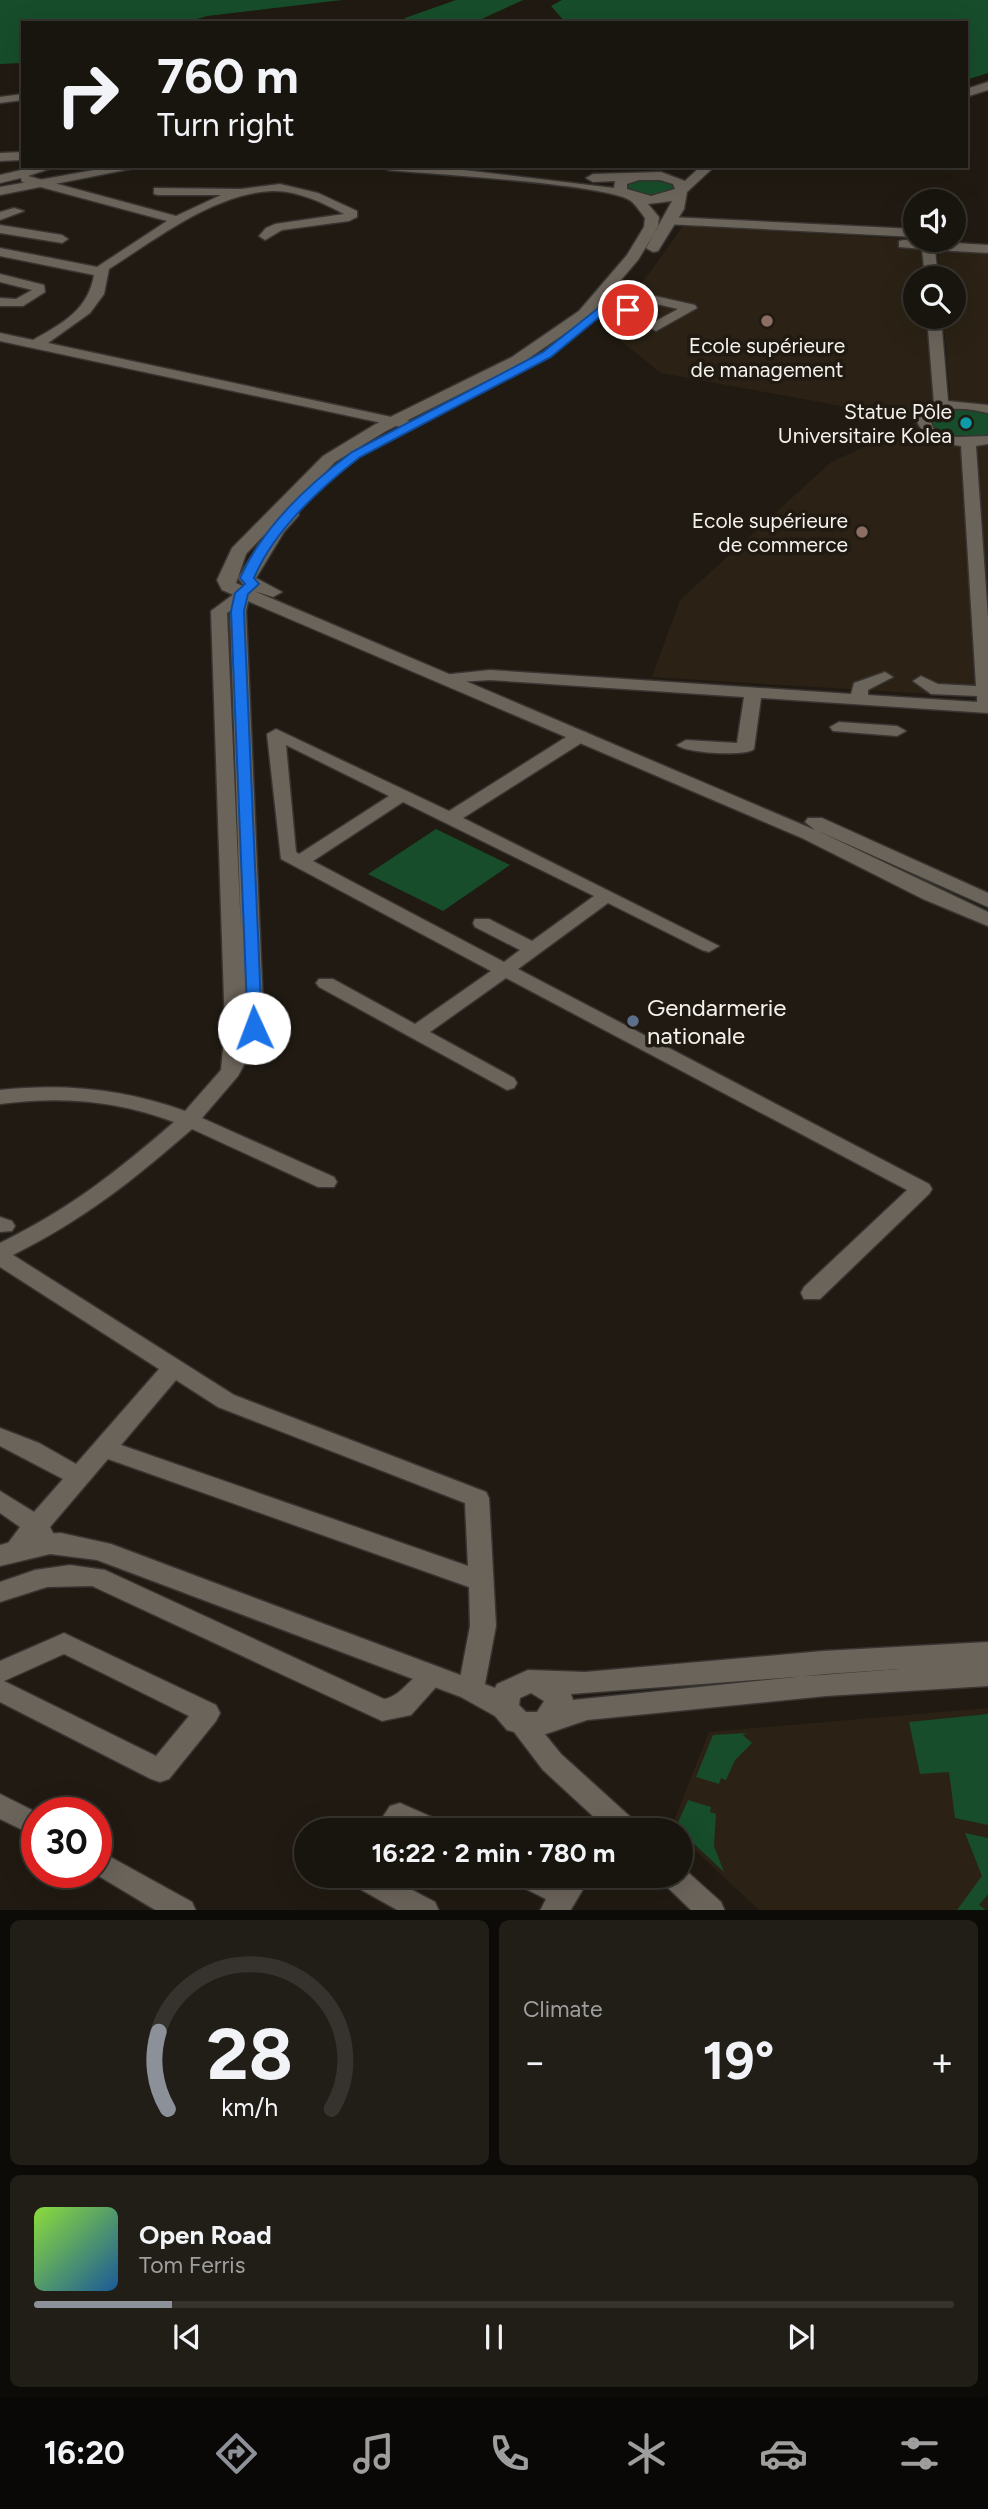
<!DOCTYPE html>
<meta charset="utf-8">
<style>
body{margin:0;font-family:Figtree,sans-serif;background:#211d17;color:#f1f3f6;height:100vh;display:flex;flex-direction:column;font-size:26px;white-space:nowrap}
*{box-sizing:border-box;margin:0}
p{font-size:23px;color:#9f9e9e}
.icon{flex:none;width:38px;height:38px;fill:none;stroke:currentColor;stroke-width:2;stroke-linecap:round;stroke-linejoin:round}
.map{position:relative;height:1910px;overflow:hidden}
.panel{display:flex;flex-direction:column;gap:10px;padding:10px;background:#0d0b08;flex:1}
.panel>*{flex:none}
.top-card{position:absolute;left:21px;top:21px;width:947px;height:147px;border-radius:0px;box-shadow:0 7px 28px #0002,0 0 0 2px #36332e;background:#18140e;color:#f1f3f6;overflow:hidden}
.tools{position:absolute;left:903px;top:189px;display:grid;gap:14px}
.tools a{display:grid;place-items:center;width:63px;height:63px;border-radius:50%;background:#18140e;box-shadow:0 7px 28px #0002,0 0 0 2px #36332e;font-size:35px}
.speed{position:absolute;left:21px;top:1797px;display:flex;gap:14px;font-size:35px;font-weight:700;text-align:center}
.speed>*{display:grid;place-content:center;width:91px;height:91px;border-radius:50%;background:#18140e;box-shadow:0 7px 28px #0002,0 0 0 2px #36332e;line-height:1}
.speed .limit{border:10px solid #d22;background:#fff;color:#111}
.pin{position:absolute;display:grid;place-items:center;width:60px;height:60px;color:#fff;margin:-30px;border:4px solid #fff;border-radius:50%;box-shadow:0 2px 7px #0007}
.me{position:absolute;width:77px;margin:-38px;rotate:358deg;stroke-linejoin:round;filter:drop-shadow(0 0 5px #0008)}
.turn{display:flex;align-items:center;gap:24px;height:147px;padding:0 21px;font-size:32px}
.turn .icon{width:91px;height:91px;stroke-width:2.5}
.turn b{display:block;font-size:49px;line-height:60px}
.big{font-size:52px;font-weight:700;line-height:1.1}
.panel .tile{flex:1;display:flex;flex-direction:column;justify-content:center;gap:10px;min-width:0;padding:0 24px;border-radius:10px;background:#211d17}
.panel .dial{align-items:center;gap:0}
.dial svg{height:182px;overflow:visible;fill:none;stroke:#36332e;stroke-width:7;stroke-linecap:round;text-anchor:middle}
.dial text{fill:#f1f3f6;stroke:none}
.song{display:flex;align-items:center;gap:21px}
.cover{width:84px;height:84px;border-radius:10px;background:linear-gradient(135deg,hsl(90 70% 55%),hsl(210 70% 35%))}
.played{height:7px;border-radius:4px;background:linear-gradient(90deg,#8c9099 15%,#36332e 15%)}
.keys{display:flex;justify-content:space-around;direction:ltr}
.heat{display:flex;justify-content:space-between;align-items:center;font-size:38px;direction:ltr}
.panel .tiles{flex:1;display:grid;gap:10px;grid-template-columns:1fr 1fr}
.tile:last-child{grid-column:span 2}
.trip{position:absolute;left:294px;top:1818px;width:399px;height:70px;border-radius:35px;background:#18140e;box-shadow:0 7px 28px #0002,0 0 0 2px #36332e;font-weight:700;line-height:70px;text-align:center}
.tab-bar{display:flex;height:112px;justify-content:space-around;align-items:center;background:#0a0806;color:#9f9e9e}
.tab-bar .icon{width:49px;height:49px}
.tab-bar .on{color:#8c9099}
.tab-bar b{font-size:32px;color:#f1f3f6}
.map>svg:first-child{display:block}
.built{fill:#2b2215}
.green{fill:#174d2a}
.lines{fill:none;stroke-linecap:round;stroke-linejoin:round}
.street-casing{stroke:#383431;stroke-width:3}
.secondary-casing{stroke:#383431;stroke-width:3}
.street{fill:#6b645b;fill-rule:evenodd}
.secondary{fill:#6b645b;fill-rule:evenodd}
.route{fill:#1a73e8;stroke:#114b97;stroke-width:2}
.education-dot{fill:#8d6e63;stroke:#201a12;stroke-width:2.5}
.culture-dot{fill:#0f9aa8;stroke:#201a12;stroke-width:2.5}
.service-dot{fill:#5c6f8a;stroke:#201a12;stroke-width:2.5}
.labels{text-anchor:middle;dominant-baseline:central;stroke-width:7;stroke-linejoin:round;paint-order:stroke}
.far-poi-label{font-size:21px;fill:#f5f1ec;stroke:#201a12;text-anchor:end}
.poi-label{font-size:24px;fill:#f5f1ec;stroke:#201a12;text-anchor:start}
</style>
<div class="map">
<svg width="988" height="1911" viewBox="0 0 988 1911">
<rect width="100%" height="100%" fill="#201a12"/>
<g class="built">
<polygon points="683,226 924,240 926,278 915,278 915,317 928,317 933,403 916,420 661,373 602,326 648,275"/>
<polygon points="938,251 988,253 988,406 951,403 943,317 954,317 954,278 940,278"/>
<polygon points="916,422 930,438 964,446 981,697 652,677 680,600 830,463"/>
<polygon points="988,444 988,671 975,446"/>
<polygon points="988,1708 988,1910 759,1910 681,1837 681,1830 671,1828 709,1732"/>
</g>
<g class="green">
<polygon points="0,0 342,0 207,16 184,23 23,23 23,63 0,64"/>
<polygon points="456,0 523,0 473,23 402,23 405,18"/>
<polygon points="562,0 988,0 988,73 966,80 966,23 566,23 551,6"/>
<polygon points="658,178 673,183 674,190 652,197 628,191 625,187 632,181"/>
<polygon points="957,407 988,413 988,437 958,439 933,429 930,419 939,411"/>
<polygon points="436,829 510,865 443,911 368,874"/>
<polygon points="988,1714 988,1825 955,1818 949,1772 920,1774 909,1722"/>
<polygon points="746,1733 743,1735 752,1743 735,1760 726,1780 721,1778 719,1784 696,1777 713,1735"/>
<polygon points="688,1800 711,1807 710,1812 716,1814 714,1846 724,1872 676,1827"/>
<polygon points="965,1833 988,1838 988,1894 979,1905 986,1910 957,1910 982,1876"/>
</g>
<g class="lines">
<defs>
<g id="street">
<polygon points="23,94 23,100 0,103 0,97"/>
<polygon points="23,152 23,160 0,161 0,153"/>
<path d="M38,166L52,168L28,176L176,216L221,195H158L154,194V188L241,189L280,184L318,193L357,211V217L349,221L282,230L265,240L259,236L266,228L275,224L344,214C324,203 296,190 272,191C215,193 156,239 109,269L104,294L90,313L48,343L410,421L417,425L410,429L0,341V333L33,340C63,323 88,310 94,275L0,256V248L97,267L167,221L22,182L21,178L0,183V175Z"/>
<polygon points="14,208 24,211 0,220 0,212"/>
<polygon points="670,217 915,229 915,237 666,224 664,221"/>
<polygon points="0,225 62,235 68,239 62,243 0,233"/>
<polygon points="904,240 988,245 988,253 935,250 938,278 925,278 922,249 899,247 899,241"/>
<polygon points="0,274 44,285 45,292 23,306 0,306 0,298 16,299 32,290 0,282"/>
<path d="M646,294L695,305L697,308L656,331L623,313V307L604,302L611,298L633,301ZM648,302L678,309L656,321L637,310Z"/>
<path d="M927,317H941L948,401L988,405V413C969,409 945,404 930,419L933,428L956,437L988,436V444L976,446L988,618V713L761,698L754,749C746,757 685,753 677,745L686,740L737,743L744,697L490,680L442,683L440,679L442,675L490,670L851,694L854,683L885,672L893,677L868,690V695L977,702V696L931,694L913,681L921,676L938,684L976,686L961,446C941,443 923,439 916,419L923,410L934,404Z"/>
<path d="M242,588L250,593L246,611L264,1028L238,1076L202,1118L334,1177L337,1182L334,1187H318L192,1129C131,1182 86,1218 13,1255L234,1395L486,1492L489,1498L496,1626L484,1689L480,1696L471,1700L462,1696L458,1689L470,1626L469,1587L108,1459L50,1527L54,1535L51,1542L36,1543C27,1553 21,1562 6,1557L3,1550L20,1527L0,1513V1491L34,1512L63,1479L0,1446V1428L39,1443L76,1464L159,1369L0,1267V1243C71,1208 115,1173 174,1122C116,1100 60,1096 0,1104V1090C64,1083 124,1089 185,1111L221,1070L225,1029L211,611ZM230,611L241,931L227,613ZM176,1380L218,1407L465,1503L468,1566L121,1445Z"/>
<polygon points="839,722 897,726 906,731 897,736 833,731 830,727"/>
<path d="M276,729L449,811L574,732H586L589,736L586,740L463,818L719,946L709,952L702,950L608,903L518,969L929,1184L932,1189L929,1194L820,1299H804L801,1293L804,1287L907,1190L506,978L430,1032L514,1078L517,1083L514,1088L507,1090L319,987L316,983L319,979H333L415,1024L491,971L281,859L267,734ZM286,745L389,796L299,854L296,852ZM403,802L594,896L532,941L489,919H475L473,923L475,927L520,950L504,962L313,861Z"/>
<polygon points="0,1217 12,1221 15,1226 12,1231 0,1232"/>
<path d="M70,1565L105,1570L384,1699C407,1696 417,1660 442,1669L446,1676L411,1715L382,1721L92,1586L47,1587L0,1602V1582L35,1570Z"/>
<path d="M64,1633L216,1705L220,1713L216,1721L169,1779L160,1782L151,1779L0,1702V1661ZM64,1654L189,1716L156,1756L4,1681Z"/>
<polygon points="521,1713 530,1716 561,1754 636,1822 639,1830 608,1830 543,1770 508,1724 512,1716"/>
<polygon points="0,1794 38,1813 37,1837 0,1819"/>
<polygon points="400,1803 443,1822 446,1830 374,1830 390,1806"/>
<polygon points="96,1849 192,1902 196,1911 157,1911 92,1872 96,1872"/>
<polygon points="681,1866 721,1902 725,1911 692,1911 664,1884 660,1876 681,1876"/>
<polygon points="347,1876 386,1876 435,1902 439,1911 399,1911 351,1884"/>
<polygon points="512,1876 553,1876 559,1879 562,1876 591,1876 570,1911 540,1911 546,1899 516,1884"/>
</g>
<g id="secondary">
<polygon points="988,82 988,90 966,97 966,89"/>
<polygon points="116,166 145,166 0,195 0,187"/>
<path d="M382,166H430L614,188L615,181L593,182L586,178L593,174L661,172L685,181L701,166H715L687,192L684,209L658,251L653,252L646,248L672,201L648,204L659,217L658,227L638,260L589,317L522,363L386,431L335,462L288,511H297L299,515L284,532L256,578L282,592L273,597L254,591L815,830L805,822L808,818H822L988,893V907L816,830L988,912V926L923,899L802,838L222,590L217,580L232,548L323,456L374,425L512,357L579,311L627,255L644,227L645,218C641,213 636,205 631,201C607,184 429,174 388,170ZM639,180H660L673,184L675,189L651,196L627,189V184ZM266,533L238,578L245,587L236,583L246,554Z"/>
<path d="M61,1533L111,1544L495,1688L497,1684L528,1670L585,1672L823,1651L988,1642V1686L826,1696L587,1720L540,1736H528L507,1730L495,1716L461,1697L97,1560L50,1554L0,1566V1545L39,1534ZM900,1669L826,1674L573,1700L571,1694ZM531,1693L544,1701L537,1712H526L519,1705L520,1698Z"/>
</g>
</defs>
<use href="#street" class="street-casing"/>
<use href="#secondary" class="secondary-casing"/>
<use href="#street" class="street"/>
<use href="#secondary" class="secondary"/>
</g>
<path class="route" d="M611,298L642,305L628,313L623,310L626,307L614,305L551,357L360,457C320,488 274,530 254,578L259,584L248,594L244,611L262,1028L254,1033L248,1032L231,611L235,593L245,584L240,578C262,528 309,484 352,452L543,352Z"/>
<g class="education-dot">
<circle cx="767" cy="321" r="7"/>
<circle cx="862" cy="532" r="7"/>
</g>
<circle class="culture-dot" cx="966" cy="423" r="7"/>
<circle class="service-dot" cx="633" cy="1021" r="7"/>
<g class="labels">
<g class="far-poi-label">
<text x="767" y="345" text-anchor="middle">Ecole supérieure<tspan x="767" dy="24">de management</tspan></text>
<text x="952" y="411">Statue Pôle<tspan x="952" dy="24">Universitaire Kolea</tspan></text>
<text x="848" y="520">Ecole supérieure<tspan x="848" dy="24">de commerce</tspan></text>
</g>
<g class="poi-label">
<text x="647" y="1007">Gendarmerie<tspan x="647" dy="28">nationale</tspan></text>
</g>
</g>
</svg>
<div class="tools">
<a><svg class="icon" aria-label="sound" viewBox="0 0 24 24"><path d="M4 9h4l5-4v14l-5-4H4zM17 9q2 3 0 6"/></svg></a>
<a><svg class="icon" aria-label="search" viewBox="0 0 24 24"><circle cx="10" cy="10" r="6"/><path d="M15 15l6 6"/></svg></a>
</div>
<div class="speed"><div class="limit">30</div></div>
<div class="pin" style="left:628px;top:310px;background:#d93025"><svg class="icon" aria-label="arrive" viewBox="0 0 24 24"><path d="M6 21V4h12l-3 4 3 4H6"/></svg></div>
<svg class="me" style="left:254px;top:1028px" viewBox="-20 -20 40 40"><circle r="19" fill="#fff"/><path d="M0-13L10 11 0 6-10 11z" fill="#1a73e8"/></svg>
<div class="trip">16:22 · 2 min · 780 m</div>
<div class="top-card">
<div class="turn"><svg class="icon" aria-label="right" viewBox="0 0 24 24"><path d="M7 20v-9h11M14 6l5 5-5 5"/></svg><div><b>760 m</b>Turn right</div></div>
</div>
</div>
<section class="panel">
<div class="tiles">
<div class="tile dial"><svg viewBox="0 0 100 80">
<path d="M14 69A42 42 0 1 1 86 69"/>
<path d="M14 69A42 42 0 0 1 10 35" stroke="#8c9099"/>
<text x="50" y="56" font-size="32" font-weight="700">28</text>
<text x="50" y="72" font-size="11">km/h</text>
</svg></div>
<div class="tile"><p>Climate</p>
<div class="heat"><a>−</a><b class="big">19°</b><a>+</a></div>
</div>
<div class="tile">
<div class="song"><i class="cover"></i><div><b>Open Road</b><p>Tom Ferris</p></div></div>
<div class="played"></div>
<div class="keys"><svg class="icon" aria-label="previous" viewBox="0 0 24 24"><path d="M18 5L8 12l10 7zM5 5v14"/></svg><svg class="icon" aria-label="pause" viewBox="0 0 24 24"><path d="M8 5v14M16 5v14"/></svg><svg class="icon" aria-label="next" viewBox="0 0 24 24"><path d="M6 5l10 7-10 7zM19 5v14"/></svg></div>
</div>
</div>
</section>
<nav class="tab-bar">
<b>16:20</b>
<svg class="icon on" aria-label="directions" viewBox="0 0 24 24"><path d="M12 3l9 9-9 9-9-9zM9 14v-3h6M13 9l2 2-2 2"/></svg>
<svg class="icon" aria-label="music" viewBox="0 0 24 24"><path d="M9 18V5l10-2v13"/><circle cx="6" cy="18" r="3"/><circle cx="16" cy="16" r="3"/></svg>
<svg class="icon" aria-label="phone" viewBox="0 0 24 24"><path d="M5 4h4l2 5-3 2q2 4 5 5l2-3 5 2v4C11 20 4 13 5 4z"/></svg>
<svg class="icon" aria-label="climate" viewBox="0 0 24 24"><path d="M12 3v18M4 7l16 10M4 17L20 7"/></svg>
<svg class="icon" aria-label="car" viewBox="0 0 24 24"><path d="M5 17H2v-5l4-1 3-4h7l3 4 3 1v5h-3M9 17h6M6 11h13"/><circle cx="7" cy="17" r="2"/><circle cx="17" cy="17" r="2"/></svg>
<svg class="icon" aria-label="filters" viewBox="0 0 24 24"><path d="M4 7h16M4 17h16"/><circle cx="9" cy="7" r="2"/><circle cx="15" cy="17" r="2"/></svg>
</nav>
